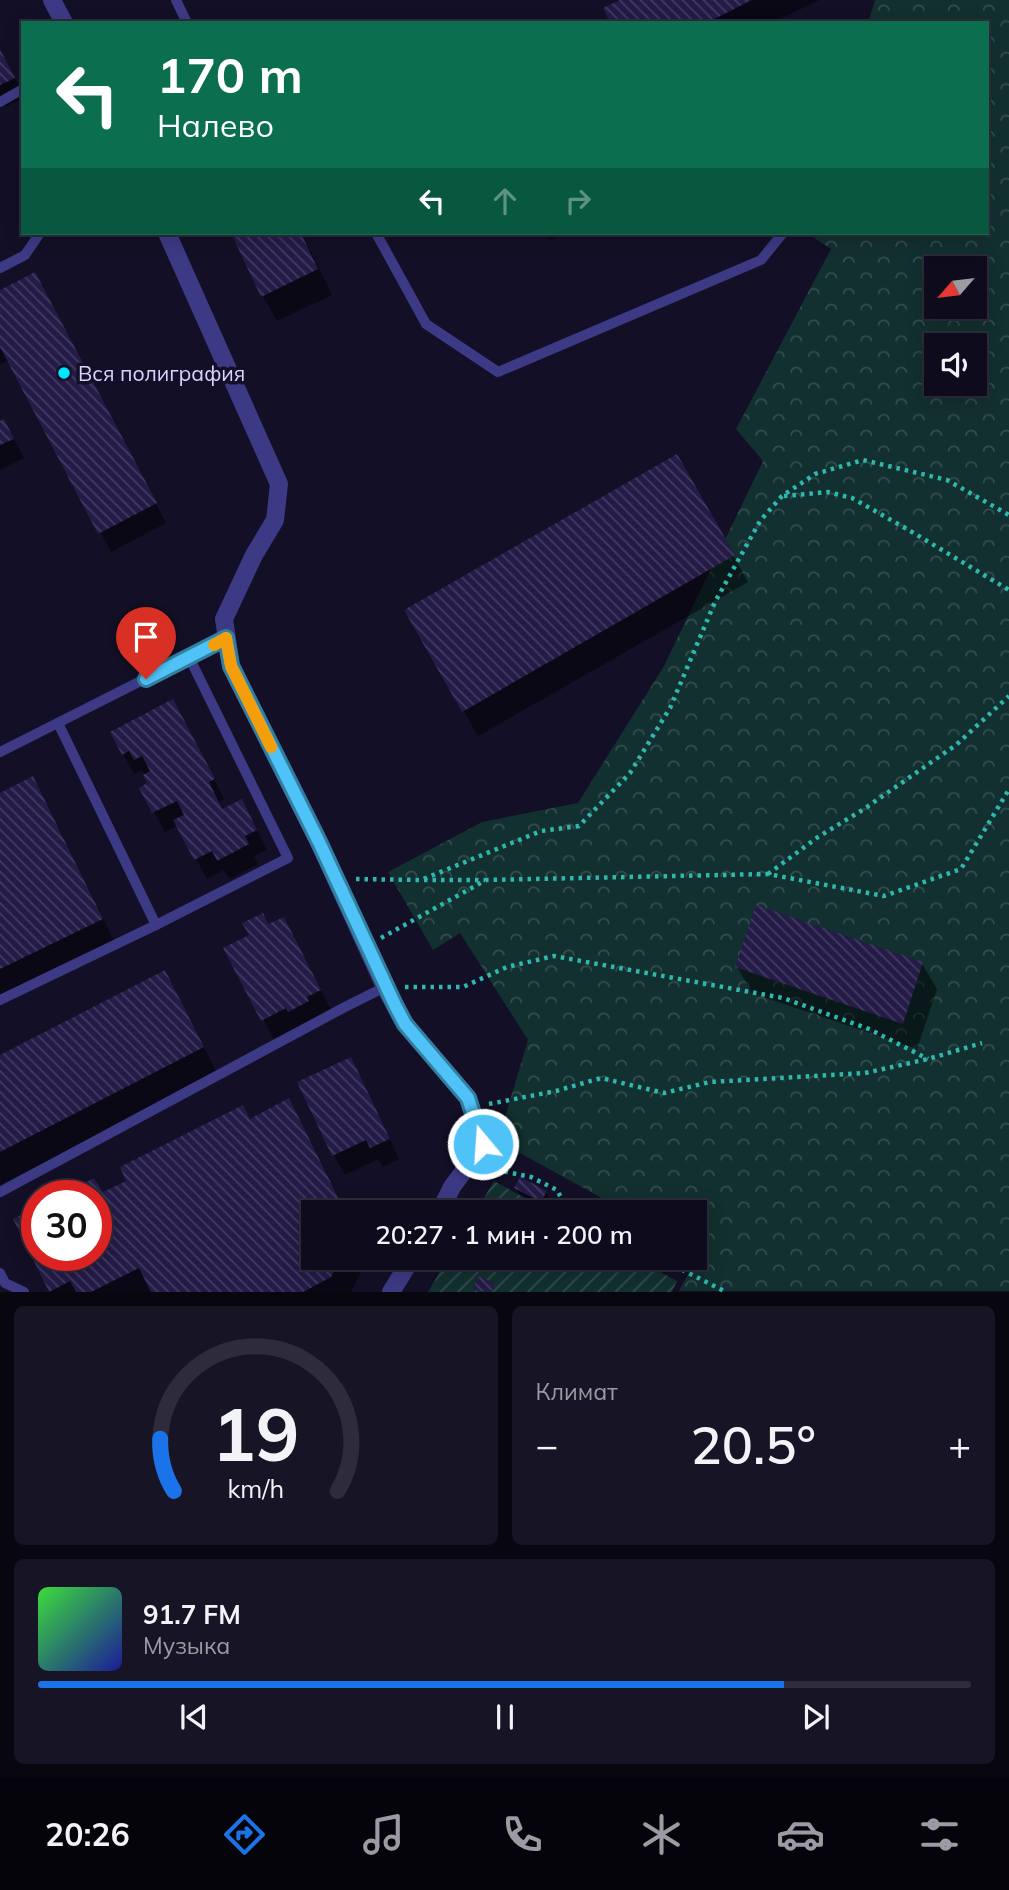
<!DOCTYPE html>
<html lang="ru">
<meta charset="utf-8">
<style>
body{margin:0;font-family:Mulish,sans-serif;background:#171425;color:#f1f3f6;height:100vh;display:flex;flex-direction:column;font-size:26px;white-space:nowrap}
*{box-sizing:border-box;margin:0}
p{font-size:23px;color:#9b9ba3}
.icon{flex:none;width:38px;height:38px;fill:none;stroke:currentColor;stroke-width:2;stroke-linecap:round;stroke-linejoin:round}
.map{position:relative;height:1292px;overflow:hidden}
.drawer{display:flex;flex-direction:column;gap:14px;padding:14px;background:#08060f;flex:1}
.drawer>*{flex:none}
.banner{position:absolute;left:21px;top:21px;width:968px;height:214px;border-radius:0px;box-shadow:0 4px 18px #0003,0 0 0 2px #2e2b3b;background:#0b6e4f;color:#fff;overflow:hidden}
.needle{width:46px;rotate:242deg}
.buttons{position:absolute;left:924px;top:256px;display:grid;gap:14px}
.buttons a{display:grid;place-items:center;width:63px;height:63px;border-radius:0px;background:#0e0b1c;box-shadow:0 4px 18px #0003,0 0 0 2px #2e2b3b;font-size:35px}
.speed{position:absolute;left:21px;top:1180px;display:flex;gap:14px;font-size:35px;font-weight:700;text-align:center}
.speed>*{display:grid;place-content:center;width:91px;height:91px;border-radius:50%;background:#0e0b1c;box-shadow:0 4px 18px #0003,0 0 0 2px #2e2b3b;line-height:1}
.speed .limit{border:10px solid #d22;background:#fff;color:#111}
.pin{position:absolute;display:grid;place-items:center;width:60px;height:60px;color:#fff;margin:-72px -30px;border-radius:50% 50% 50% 0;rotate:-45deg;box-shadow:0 0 7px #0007}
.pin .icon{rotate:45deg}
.me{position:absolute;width:77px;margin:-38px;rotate:342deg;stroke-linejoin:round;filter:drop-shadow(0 0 5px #0008)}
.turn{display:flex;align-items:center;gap:24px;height:147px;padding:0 21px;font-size:32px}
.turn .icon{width:91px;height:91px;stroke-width:2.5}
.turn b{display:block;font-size:49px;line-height:60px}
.lanes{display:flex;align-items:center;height:66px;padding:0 21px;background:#0003;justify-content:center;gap:35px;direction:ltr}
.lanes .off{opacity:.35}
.big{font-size:52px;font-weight:600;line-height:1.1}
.drawer .widget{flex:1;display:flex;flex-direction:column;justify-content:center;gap:10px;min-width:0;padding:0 24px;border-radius:10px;background:#171425}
.drawer .dial{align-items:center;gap:0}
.dial svg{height:182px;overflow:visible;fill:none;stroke:#2e2b3b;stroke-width:7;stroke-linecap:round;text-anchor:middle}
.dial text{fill:#f1f3f6;stroke:none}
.song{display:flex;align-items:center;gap:21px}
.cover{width:84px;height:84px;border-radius:10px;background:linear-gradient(135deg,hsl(120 70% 55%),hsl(240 70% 35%))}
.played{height:7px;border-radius:4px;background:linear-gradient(90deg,#1a73e8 80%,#2e2b3b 80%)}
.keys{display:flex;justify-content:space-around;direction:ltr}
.heat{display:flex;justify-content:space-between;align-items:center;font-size:38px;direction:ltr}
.drawer .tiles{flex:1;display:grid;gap:14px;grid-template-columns:1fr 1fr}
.widget:last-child{grid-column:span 2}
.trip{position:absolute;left:301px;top:1200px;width:406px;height:70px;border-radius:0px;background:#0e0b1c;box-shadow:0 4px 18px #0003,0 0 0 2px #2e2b3b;font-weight:600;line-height:70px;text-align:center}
.tab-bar{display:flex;height:112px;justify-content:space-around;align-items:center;background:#06040b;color:#9b9ba3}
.tab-bar .icon{width:49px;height:49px}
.tab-bar .current{color:#1a73e8}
.tab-bar b{font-size:32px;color:#f1f3f6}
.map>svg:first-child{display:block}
.forest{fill:url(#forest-crowns);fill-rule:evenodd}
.garden{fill:url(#garden-furrows)}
.shadow{fill:#0007}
.building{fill:url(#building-back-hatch)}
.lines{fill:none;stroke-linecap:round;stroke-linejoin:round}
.path{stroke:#2fb8b0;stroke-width:4.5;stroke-dasharray:3.5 5;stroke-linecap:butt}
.service{stroke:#3d3a85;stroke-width:10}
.minor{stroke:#3d3a85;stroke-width:18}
.route-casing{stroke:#337fa1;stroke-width:18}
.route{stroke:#4fc3f7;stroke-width:12}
.slow{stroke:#f59e0b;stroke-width:12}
.poi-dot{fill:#00e5ff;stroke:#130f26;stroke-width:2.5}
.labels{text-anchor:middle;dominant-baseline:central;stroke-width:7;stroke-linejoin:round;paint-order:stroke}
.poi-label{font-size:21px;fill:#d9d4ff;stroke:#130f26;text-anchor:start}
</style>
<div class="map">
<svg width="1009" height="1292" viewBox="0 0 1009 1292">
<defs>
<pattern id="forest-crowns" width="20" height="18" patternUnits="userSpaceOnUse" patternTransform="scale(1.75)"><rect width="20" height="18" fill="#12302f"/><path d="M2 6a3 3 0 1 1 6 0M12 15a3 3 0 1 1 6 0" fill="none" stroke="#344d4e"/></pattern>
<pattern id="garden-furrows" width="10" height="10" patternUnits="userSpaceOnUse" patternTransform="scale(1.75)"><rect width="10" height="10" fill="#12302f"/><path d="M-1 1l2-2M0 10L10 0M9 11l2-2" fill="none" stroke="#344d4e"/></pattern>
<pattern id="building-back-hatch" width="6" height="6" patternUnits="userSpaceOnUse" patternTransform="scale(1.75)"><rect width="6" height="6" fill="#241b47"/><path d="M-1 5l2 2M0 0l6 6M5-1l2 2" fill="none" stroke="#433b63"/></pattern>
</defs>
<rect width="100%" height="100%" fill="#130f26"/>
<path class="forest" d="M875,0H1009V1291H679L700,1252L695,1249V1213H629L498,1141L528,1040L460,933L433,950L388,872L482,822L578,803L664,666L763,461L736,429L831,249L807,233H987V23H868ZM936,268H975V306H936ZM936,345H975V383H936Z"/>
<g class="garden">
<polygon points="494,1181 552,1213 475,1213"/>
<polygon points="448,1258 635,1258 677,1281 672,1292 428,1292"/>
</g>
<g class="shadow">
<polygon points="624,0 819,0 772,23 612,23"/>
<polygon points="0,50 23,94 23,98 5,107 0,98"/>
<polygon points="233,233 302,233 332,295 277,321 263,296"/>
<polygon points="545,233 565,233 549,240"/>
<polygon points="0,292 45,293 166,523 111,552 9,360 0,364"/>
<polygon points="4,421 24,458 0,470 0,423"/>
<polygon points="677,456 748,582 478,736 407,611"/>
<polygon points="184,720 224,799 218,802 223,811 252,821 267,850 254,856 258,864 230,879 224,870 207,879 178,825 165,832 142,789 150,784 147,779 142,770 134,774 112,733"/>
<polygon points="33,779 47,804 116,945 0,1002 0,794"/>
<polygon points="269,926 294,938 331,1010 274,1039 225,949"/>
<polygon points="922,964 937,989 917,1049 752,993 737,967"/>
<polygon points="179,998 217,1073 0,1185 0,1057"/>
<polygon points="361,1079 399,1159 383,1167 378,1159 345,1175 334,1155 300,1083"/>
<polygon points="289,1100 303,1126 347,1213 313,1213 313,1258 368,1258 351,1292 51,1292 15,1220 37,1255 96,1255 96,1195 64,1195 94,1180 102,1195"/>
<polygon points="516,1188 546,1192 549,1198 544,1207 519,1194"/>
<polygon points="556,1258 571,1258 568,1264"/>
</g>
<g class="building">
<polygon points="620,0 752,0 706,23 610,23 603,8"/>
<polygon points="0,49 15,78 0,85"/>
<polygon points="231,233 301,233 318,269 261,297"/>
<polygon points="35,272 157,503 98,534 0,347 0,290"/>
<polygon points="4,419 14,439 0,445 0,421"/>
<polygon points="677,454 735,555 462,712 404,610"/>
<polygon points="173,699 215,779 209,782 222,809 242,799 257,830 245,836 249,844 217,861 212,851 194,860 173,820 184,815 177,801 152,813 139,788 147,783 143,775 150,771 142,756 134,760 129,751 122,755 110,732"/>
<polygon points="33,776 103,919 0,969 0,793"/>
<polygon points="756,905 923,962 903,1024 735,967"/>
<polygon points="263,913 268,924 284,917 321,990 307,997 309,1001 288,1012 286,1008 261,1021 223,948 249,935 242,923"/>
<polygon points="165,970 204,1047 0,1152 0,1055"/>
<polygon points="351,1057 390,1139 370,1148 366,1140 332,1156 297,1082"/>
<polygon points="289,1098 346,1213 313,1213 313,1258 341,1258 331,1277 303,1292 151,1292 139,1268 91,1292 76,1292 70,1281 49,1292 13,1219 37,1207 37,1255 96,1255 96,1195 60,1195 94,1178 103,1192 126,1181 120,1167 243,1105 250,1119"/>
<polygon points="520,1177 547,1191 541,1202 514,1188"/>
<polygon points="479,1276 495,1284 491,1292 472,1290"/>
</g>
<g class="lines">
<g class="path">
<polyline points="784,496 828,492 852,498 907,529 1009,590"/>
<polyline points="768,874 818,837 864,809 956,745 1009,696"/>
<polyline points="356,879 421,880 541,831 579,826 630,773 670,708 715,602 760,521 782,496 815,474 863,460 947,480 1009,515"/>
<polyline points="424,880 485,880"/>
<polyline points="381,938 486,880 768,874 884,896 961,869 1008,791"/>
<polyline points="405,987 463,987 507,967 554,956 783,998 869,1029 928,1059"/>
<polyline points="489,1104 556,1091 601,1078 664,1093 710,1082 865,1073 928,1059 982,1043"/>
<polyline points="494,1159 502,1171 531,1177 557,1190 565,1205 579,1213"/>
<polyline points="659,1258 726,1292"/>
</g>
<g class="service">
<polyline points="176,0 187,23"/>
<polyline points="0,102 23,89"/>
<polyline points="376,233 426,324 498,372 761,260 783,233"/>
<polyline points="0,268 25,255 40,233"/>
<polyline points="58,723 156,925 288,858 189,657"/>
<polyline points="0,752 226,638"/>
<polyline points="0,1000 156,925"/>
<polyline points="0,1192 345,1007 385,987"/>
<polyline points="0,1273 5,1283 24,1292"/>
</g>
<g class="minor">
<polyline points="52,0 64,23"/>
<polyline points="167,233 279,484 275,520 254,555 224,619 231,666 319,842 385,987 405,1024 468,1098 483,1145 452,1187 439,1213"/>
<polyline points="391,1292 412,1258"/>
</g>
</g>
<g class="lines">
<defs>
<polyline id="route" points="146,679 226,638 231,666 319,842 395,1005 405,1024 468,1098 483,1144"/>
</defs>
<use href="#route" class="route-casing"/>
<use href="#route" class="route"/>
<polyline class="slow" points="214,645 226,638 231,666 271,747"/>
</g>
<circle class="poi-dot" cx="64" cy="373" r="7"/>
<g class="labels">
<g class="poi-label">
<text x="78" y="373">Вся полиграфия</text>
</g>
</g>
</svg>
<div class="buttons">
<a><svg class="needle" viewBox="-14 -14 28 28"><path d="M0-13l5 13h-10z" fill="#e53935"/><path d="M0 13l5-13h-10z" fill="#9b9ba3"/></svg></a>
<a><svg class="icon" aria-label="sound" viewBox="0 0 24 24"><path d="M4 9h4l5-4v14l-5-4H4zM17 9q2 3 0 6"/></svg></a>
</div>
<div class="speed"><div class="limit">30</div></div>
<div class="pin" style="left:146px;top:679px;background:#d93025"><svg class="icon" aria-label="arrive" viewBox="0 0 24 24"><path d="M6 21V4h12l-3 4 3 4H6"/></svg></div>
<svg class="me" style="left:483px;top:1144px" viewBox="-20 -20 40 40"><circle r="17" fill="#4fc3f7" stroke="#fff" stroke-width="3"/><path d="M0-11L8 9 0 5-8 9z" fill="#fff"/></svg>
<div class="trip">20:27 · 1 мин · 200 m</div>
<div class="banner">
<div class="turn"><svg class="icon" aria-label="left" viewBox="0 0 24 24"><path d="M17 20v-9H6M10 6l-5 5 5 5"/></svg><div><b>170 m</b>Налево</div></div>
<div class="lanes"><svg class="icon" aria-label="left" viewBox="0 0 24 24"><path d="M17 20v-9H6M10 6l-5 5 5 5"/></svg><svg class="icon off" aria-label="ahead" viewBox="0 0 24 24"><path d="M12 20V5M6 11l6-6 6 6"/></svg><svg class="icon off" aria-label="right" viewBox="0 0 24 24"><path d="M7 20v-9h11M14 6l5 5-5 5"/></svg></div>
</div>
</div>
<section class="drawer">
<div class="tiles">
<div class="widget dial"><svg viewBox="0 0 100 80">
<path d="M14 69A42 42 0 1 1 86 69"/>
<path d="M14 69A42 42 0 0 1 8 46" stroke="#1a73e8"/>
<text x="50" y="56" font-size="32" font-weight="700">19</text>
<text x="50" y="72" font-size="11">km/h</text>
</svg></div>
<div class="widget"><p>Климат</p>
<div class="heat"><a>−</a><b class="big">20.5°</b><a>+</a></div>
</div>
<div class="widget">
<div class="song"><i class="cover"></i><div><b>91.7 FM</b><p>Музыка</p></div></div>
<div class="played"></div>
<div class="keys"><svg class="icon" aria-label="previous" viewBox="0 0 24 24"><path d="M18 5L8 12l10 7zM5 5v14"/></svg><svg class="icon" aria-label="pause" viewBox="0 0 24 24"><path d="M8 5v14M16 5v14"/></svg><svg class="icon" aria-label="next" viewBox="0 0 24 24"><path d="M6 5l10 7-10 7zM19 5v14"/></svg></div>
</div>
</div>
</section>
<nav class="tab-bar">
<b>20:26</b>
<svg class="icon current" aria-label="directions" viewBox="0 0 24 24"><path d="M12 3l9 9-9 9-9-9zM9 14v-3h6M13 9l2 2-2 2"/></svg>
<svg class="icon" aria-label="music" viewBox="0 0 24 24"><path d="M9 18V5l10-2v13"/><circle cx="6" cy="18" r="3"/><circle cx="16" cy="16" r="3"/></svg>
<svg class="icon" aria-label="phone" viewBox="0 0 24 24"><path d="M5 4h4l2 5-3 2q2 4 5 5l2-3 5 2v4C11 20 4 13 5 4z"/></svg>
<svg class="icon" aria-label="climate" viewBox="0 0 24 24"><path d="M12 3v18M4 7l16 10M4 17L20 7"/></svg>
<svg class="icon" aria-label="car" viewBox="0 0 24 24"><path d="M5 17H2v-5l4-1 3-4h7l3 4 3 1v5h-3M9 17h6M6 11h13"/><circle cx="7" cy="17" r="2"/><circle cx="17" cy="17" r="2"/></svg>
<svg class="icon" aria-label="filters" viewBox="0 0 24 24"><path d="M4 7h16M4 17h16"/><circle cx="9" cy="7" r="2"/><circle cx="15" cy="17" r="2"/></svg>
</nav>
